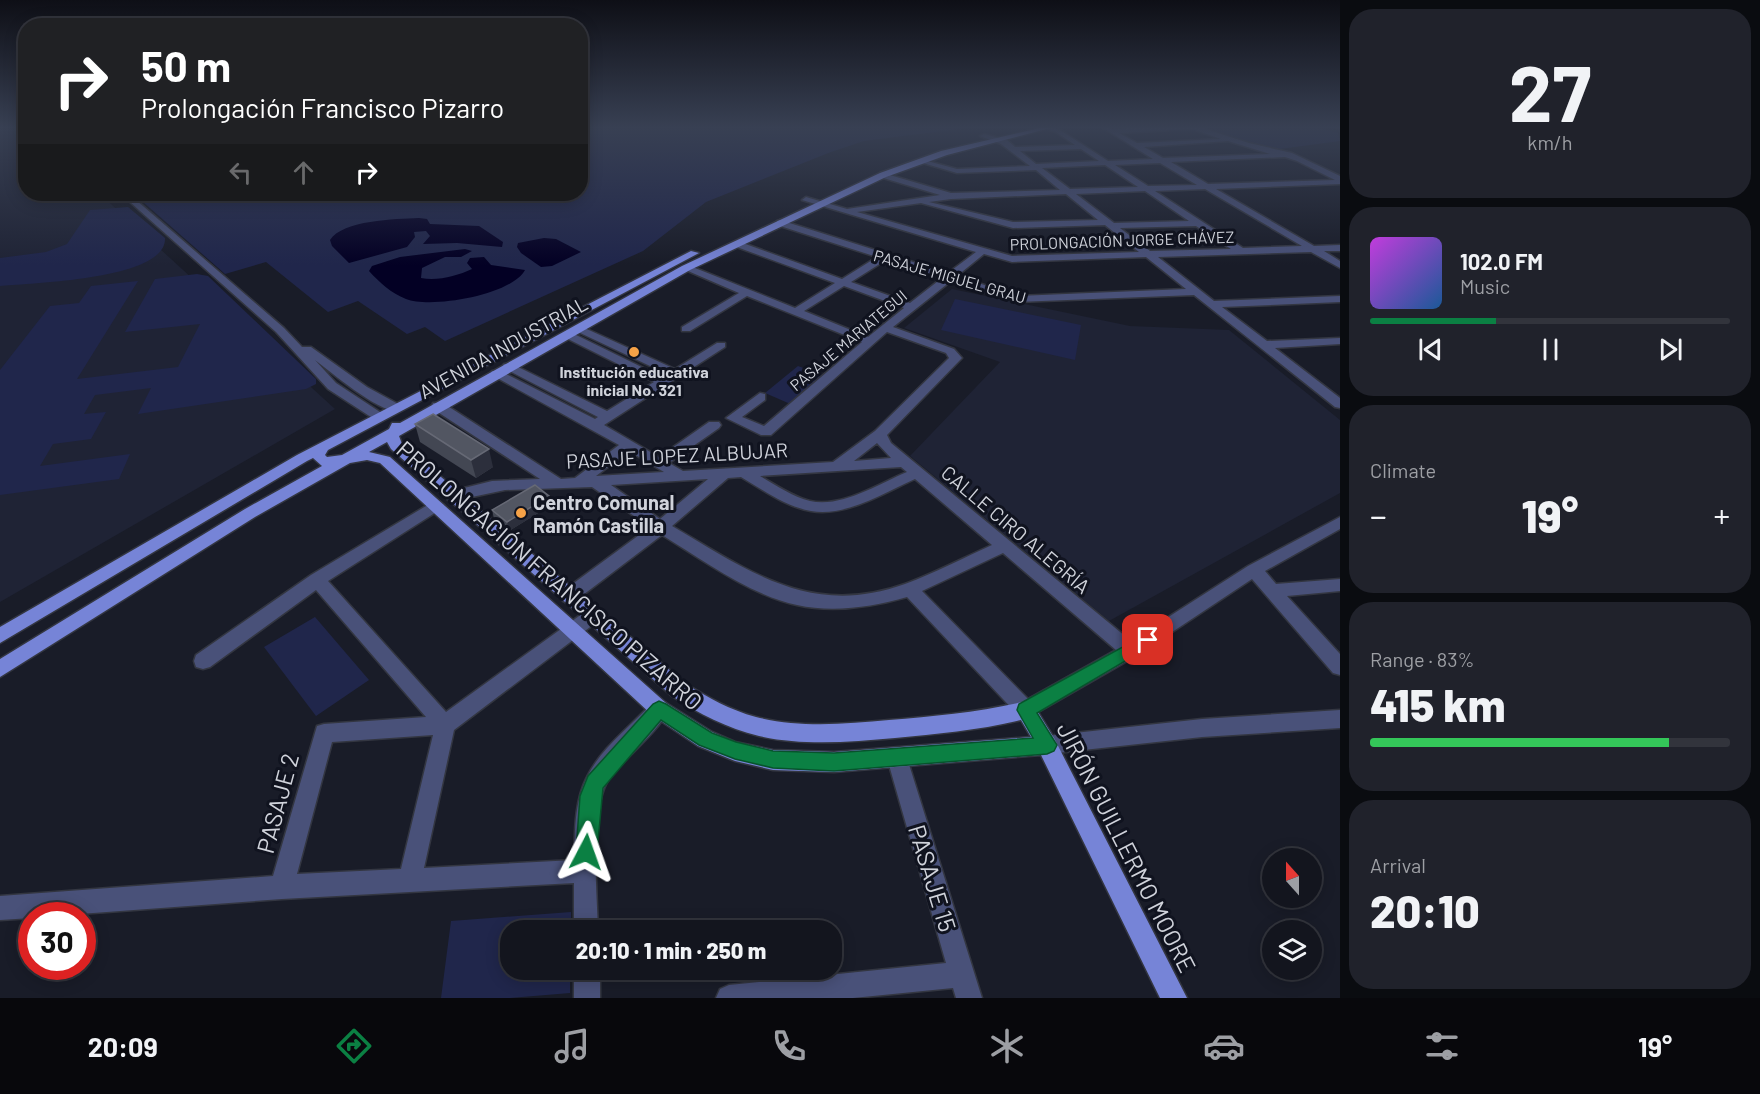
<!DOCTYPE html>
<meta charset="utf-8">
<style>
body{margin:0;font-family:Barlow,sans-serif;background:#20222b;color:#f1f3f6;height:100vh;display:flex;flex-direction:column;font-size:22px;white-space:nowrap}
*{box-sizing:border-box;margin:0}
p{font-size:20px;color:#9d9fa4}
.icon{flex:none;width:33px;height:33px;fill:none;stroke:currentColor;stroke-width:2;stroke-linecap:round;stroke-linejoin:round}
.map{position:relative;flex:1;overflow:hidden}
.details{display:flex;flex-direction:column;gap:9px;padding:9px;background:#0a0c10;width:420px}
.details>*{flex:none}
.banner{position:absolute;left:18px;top:18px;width:570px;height:183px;border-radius:24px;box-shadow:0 3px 15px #0003,0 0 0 2px #32343c;background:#202124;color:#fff;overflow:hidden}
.needle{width:39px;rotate:339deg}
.controls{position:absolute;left:1262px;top:848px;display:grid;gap:12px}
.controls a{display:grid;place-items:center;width:60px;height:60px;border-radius:50%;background:#13151e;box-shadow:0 3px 15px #0003,0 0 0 2px #32343c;font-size:30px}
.speed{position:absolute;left:18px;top:902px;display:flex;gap:12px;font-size:30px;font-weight:700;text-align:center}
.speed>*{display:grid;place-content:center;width:78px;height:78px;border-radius:50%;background:#13151e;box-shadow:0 3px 15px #0003,0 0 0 2px #32343c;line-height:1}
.speed .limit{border:9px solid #d22;background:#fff;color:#111}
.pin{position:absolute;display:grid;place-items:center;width:51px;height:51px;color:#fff;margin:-26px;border-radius:12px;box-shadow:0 3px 9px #0006}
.me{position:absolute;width:66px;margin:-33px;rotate:4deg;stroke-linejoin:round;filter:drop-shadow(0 0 4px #0008)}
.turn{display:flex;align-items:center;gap:21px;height:126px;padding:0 24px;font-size:27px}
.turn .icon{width:78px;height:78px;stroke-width:2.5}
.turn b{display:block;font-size:42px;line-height:51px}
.lanes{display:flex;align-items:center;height:57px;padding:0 24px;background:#0003;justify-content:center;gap:30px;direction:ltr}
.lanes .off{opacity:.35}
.big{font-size:45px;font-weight:800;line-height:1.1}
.details .tile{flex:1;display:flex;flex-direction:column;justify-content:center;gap:9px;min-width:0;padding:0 21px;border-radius:24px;background:#20222b}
.details .dial{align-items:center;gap:0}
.dial b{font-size:78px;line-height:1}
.song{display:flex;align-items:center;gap:18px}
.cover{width:72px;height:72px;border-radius:9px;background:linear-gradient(135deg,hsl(290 70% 55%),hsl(210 70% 35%))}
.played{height:6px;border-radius:3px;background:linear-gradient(90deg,#0b8043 35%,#32343c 35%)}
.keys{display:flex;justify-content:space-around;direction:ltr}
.heat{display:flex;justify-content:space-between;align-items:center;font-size:33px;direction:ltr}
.charge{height:9px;border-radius:4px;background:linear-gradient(90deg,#34c759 83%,#32343c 0)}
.trip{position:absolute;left:500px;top:920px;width:342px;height:60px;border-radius:24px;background:#13151e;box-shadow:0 3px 15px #0003,0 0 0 2px #32343c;font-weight:800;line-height:60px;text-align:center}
.menu{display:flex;height:96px;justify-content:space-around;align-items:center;background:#08080c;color:#9d9fa4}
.menu .icon{width:42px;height:42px}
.menu .active{color:#0b8043}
.menu b{font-size:27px;color:#f1f3f6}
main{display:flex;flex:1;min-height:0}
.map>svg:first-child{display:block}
.built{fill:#1f2335}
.green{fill:#20264b}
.water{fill:#030024}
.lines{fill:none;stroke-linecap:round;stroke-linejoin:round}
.minor-casing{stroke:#333641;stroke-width:3}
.major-casing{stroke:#333641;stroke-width:3}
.minor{fill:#495179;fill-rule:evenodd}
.major{fill:#7684d7;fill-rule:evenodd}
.wall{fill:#434753}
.shaded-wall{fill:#2c2f3c}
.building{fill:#525662;stroke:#666975;stroke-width:1.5}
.route{fill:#0b8043;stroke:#07532c;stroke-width:1.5}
.poi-dot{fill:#f6a247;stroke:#10131f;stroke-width:2}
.labels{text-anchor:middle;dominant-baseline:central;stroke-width:6;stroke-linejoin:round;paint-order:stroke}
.far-street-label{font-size:16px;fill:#d0d3db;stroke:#10131f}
.far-poi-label{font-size:16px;font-weight:bold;fill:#d0d3db;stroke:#10131f}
.street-label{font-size:20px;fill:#d0d3db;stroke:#10131f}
.poi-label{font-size:20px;font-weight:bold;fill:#d0d3db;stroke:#10131f;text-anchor:start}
.near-street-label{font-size:24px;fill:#d0d3db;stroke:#10131f}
</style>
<main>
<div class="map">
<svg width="1340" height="998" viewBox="0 0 1340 998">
<rect width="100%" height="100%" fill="#191c28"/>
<g class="built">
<polygon points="0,126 25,126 26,194 100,194 335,409 0,602"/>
<polygon points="952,289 1130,326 1229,330 1340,420 1340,493 1109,621 910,456 1000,362 904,328"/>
</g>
<g class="green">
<polygon points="581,126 983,126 864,141 831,152 706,202 643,251 445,341 425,327 407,334 358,301 328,312 266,262 225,274 134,194 580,194"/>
<polygon points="1199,126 1314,126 1338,133 1340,141 1280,149 1262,147"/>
<path d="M128,207L165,238C167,280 30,283 0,286V258L46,252L67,244L90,210Z"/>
<polygon points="197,274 208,276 316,379 316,384 306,389 138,414 151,388 95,395 84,414 106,412 91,439 53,444 40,466 130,454 119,479 0,495 0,370 50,306 79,303 91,286 138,281 77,379 178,367 200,324 125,332 155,279"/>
<polygon points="955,299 1081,325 1075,360 941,330"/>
<polygon points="798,366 827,377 795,406 765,393"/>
<polygon points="315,617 369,680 316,716 264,647"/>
<polygon points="571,912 571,930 510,930 510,969 570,969 570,993 510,998 441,998 451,921"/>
</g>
<g class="water">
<path d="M419,218L427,219L430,224L479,226L503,242L502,247L457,243L423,244L430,236L426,231L414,232L415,237L407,247L349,263L332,246L330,240C343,220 395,219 419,218Z"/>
<polygon points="544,238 556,239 581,252 552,266 541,267 521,253 517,247 518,243"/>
<path d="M465,249L472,251L461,257H445L422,268L421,278C438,281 457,276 472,269L467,263L470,258L484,257L491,265L525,270C512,295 431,309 406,299C391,293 380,283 369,271L372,266L400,257Z"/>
</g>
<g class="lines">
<defs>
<g id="minor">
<path d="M1047,126L1060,130L1108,161L1153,159L1100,126L1113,129L1196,126L1249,143L1292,153L1340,176V184L1216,189L1314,246L1340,245V251H1324L1340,261V268L1311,252L1158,257L1214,301L1340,296V302L1222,307L1267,341L1340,338V344L1275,348L1340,398V408L1335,407L1194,295L1017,302L951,281L893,327L954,349L962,358L887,435L891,443L1131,641L1248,566L1340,517V529L1265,571L1276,584L1340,579V591L1287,596L1340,654V675L1333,673L1252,579L1136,656L1026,719L1019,716L907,597C872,607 833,613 797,605C752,596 701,559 662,535L575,601L569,603L563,601L560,596L563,591L650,527L592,487L505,490L453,501L448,500L446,496L448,492L492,481L540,479L433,409L432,406L433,403H443L561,479L575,478L619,445L490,374L492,371H500L595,419L598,417L502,367L504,364H512L607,411L654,382L564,337V333H572L662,377L667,374L576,331L574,329L580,326L675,369L717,343H725V347L604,425L659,457L709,422H719L721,425L719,428L669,463L683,471L833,462L875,431L949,358L946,353L887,332L771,435H761L726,418L760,393L765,394V400L742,417L764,426L862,342L747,296L690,331H682V327L739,293L681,268L690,266L795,308L835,283L734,246V242H740L842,279L877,257L777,225V221L780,220L948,273L976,252L802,200L806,197L847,209L940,195L880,177V173H883L951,193L1060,190L1036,170L957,173L916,161L920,159L957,169L1030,166L1001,144L980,136L984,134L1007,140L1015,147L1075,145L1056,132L1045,129ZM1192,129L1221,139L1137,143L1119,133ZM1228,141L1270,154L1163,158L1144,147ZM1081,149L1099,161L1036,164L1020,151ZM1285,157L1297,161L1335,180L1208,184L1171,162ZM1160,163L1197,185L1148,186L1115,165ZM1105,165L1138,187L1070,189L1042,168ZM1205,189L1302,246L1243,248L1155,191ZM1145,191L1189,221L1114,223L1076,194ZM1066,194L1098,220L1013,222L929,202L951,199ZM921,203L1013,228L1105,225L1139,252L1012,256L857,212ZM1196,226L1231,249L1150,251L1120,228ZM984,254L1012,262L1146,257L1186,289L1018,296L957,276ZM886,260L942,278L910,303L851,282ZM844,286L904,308L868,337L804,311ZM877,443L891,458L854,461ZM629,451L664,472L596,476ZM901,467L907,472C878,484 842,508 810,501C793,497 776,485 760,476ZM741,477C763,490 786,507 811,511C846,517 884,493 915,479L992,545C963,558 935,573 905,584C811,618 749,571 672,526L728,478ZM708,479L660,519L611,485ZM1003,553L1116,650L1028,699L922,591Z"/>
<polygon points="1335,126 1340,126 1340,128 1336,127"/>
<path d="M121,194H129L284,328L302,347H311L367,387L400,405L402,408L400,411C381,415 331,372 315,360L336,383L386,416L384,419H374L328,389L276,332Z"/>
<path d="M436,500L444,505L441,509L328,581L446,712L586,611L592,609L598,611L601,616L598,621L454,730L424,868L574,860C575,833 574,802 587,777C601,748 631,726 652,703L659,700L666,703L669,709C657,734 626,756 609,779C589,807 597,895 598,930H574V883L282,899L66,915H32V918L0,920V896L273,876L317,726L324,724L426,717L316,590L210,667L203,669L196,667L194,661L196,655L311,575ZM433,735L401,869L297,874L332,742Z"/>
<polygon points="1340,710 1340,728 1202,737 1047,754 1040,752 1037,745 1040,738 1047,736 1202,719"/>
<polygon points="897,748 904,751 907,758 982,998 956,998 953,988 853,998 716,998 720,989 729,985 946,963 887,758 890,751"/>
<rect x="574" y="969" width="26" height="29"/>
</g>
<path id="major" d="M1048,126H1058L947,155L886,177L690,270L399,436L402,444L686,684C709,698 730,710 756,717C799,728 846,724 889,720C935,716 981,712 1026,701L1033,704L1054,738L1187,998H1160L1041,755L834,772L773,770L735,761L698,746L652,715L380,463L367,460L350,463L255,517L0,677V659L245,509L322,466L313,458L307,461L0,643V627L297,455L691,251L699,253L328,450L325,455L327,457L342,455L389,429L392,423H400L682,266L880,173L941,151ZM387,442L391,449L672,696C699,714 727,728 759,736C803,746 850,742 895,738C937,734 980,730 1021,720L1031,737L834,752L773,750L735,742L712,732L666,703L390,457L369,452Z"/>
</defs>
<use href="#minor" class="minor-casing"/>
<use href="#major" class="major-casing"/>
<use href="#minor" class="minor"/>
<use href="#major" class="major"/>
</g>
<g class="wall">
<polygon points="415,424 493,467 476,478 420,442"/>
<polygon points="551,505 509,531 494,519 492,510"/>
</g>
<g class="shaded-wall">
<polygon points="489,449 493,467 476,478 471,460"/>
<polygon points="549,496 551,505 509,531 507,522"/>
</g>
<g class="building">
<polygon points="433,414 489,449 471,460 415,424"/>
<polygon points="535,485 549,496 507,522 492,510"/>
</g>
<linearGradient id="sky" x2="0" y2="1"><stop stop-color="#0e0f16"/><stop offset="0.48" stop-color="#384053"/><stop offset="1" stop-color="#384053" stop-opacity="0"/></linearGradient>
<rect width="1340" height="265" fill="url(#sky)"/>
<polygon class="route" points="1148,633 1154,635 1156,640 1154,644 1037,713 1057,745 1054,751 1047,754 834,771 773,768 735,759 699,745 661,720 603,788 597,852 594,859 586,862 579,859 576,852 580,796 588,776 653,704 659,701 666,704 712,733 736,742 773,751 834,753 1033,738 1017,710 1019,704"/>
<g class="poi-dot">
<circle cx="634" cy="352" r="6"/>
<circle cx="521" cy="513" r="6"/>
</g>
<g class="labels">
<g class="far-street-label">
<text transform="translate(1122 240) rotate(-2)">PROLONGACIÓN JORGE CHÁVEZ</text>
<text transform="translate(950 276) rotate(16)">PASAJE MIGUEL GRAU</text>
<text transform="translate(848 340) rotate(-40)">PASAJE MARIATEGUI</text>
</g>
<g class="far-poi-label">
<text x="634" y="371">Institución educativa<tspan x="634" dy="18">inicial No. 321</tspan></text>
</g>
<g class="street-label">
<text transform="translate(503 347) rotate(-29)">AVENIDA INDUSTRIAL</text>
<text transform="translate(677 455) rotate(-3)">PASAJE LOPEZ ALBUJAR</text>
<text transform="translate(1016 529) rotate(40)">CALLE CIRO ALEGRÍA</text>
</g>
<g class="poi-label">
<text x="533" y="502">Centro Comunal<tspan x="533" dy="23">Ramón Castilla</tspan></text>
</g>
<g class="near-street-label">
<text transform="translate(550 575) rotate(41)">PROLONGACIÓN FRANCISCO PIZARRO</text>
<text transform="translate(277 803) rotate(-75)">PASAJE 2</text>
<text transform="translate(1127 847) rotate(63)">JIRÓN GUILLERMO MOORE</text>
<text transform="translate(933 878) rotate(73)">PASAJE 15</text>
</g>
</g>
</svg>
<div class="controls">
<a><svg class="needle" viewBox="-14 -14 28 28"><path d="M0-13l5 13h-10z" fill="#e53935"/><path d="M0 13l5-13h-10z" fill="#9d9fa4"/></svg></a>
<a><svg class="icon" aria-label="layers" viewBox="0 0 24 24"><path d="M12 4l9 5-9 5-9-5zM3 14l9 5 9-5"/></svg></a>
</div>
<div class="speed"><div class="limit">30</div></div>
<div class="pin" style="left:1148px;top:640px;background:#d93025"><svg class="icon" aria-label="arrive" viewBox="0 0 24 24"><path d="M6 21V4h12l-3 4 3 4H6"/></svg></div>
<svg class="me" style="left:586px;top:852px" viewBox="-20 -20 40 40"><path d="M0-17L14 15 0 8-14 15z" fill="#0b8043" stroke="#fff" stroke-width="4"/></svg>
<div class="trip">20:10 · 1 min · 250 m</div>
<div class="banner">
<div class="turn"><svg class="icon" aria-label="right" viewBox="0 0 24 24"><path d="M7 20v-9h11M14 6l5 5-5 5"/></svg><div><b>50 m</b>Prolongación Francisco Pizarro</div></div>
<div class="lanes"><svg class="icon off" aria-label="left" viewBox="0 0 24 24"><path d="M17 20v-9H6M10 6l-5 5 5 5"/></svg><svg class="icon off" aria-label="ahead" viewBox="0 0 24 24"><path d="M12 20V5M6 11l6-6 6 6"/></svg><svg class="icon" aria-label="right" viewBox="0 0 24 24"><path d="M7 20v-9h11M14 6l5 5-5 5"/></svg></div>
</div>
</div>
<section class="details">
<div class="tile dial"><b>27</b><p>km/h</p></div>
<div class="tile">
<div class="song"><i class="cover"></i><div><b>102.0 FM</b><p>Music</p></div></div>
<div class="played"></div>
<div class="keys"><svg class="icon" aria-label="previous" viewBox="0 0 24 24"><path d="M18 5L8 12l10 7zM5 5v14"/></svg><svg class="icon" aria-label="pause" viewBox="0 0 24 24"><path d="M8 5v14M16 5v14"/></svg><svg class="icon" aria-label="next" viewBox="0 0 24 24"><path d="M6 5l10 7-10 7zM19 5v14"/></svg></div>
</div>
<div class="tile"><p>Climate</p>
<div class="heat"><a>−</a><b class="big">19°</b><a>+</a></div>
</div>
<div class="tile"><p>Range · 83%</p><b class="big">415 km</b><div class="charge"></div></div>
<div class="tile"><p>Arrival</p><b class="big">20:10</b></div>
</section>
</main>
<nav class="menu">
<b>20:09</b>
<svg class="icon active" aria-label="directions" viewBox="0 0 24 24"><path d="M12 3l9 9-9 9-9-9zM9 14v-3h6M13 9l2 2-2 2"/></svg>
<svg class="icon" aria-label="music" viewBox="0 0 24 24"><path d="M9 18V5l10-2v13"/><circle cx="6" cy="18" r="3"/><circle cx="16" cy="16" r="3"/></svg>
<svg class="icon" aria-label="phone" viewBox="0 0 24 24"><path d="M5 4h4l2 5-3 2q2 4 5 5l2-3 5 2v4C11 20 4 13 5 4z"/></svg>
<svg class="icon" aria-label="climate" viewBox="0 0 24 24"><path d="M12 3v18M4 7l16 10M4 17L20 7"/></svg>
<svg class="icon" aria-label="car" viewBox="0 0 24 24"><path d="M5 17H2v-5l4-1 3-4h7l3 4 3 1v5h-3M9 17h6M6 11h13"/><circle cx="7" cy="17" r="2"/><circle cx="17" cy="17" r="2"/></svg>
<svg class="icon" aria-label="filters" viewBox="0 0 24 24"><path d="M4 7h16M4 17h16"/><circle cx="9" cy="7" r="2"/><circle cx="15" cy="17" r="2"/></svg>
<b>19°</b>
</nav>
